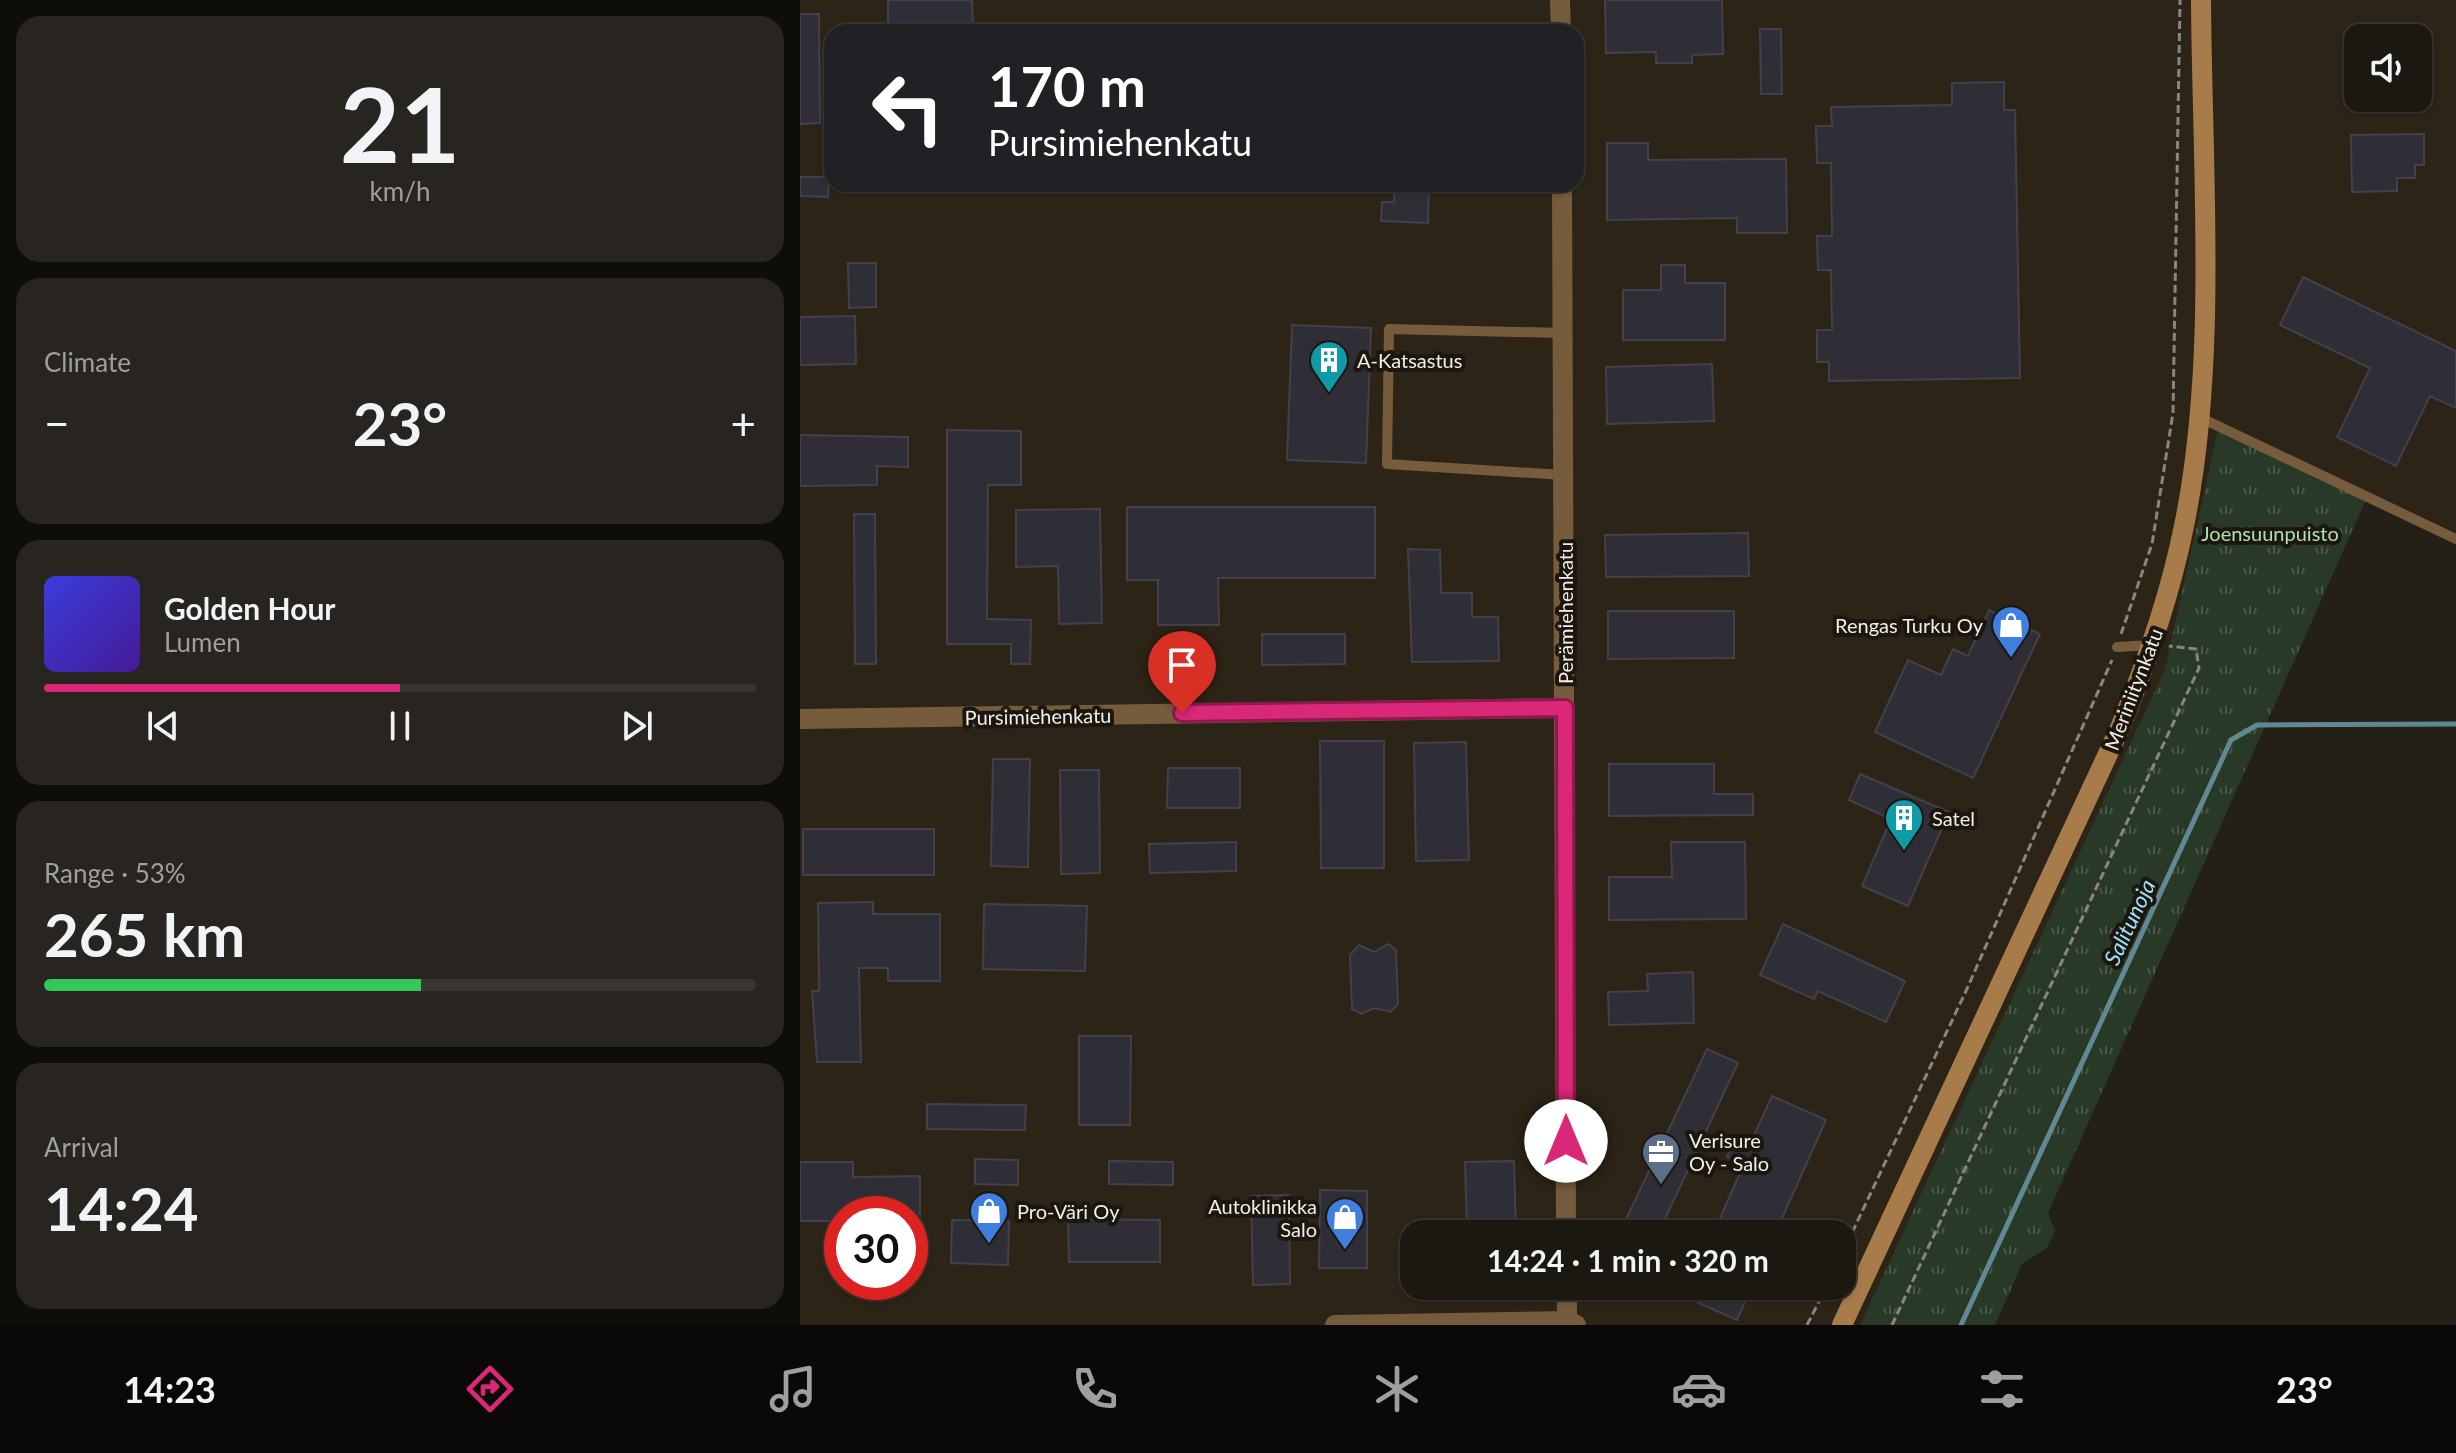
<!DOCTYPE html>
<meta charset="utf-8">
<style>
body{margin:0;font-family:Lato,sans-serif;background:#28241f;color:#f1f3f6;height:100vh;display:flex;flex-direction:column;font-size:30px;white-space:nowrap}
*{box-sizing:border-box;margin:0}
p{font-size:26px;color:#a09f9f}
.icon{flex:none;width:44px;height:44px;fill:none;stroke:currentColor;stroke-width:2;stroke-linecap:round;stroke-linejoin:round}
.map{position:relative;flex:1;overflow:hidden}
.side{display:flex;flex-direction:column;gap:16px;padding:16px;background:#0f0d09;width:800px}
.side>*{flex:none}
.hud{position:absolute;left:24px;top:24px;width:760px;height:168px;border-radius:24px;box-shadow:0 2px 6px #0004,0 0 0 2px #393631;background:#202124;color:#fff;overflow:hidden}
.tools{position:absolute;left:1544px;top:24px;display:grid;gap:16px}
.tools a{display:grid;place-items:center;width:88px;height:88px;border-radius:16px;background:#1b1711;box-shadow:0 2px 6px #0004,0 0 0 2px #393631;font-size:40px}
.speed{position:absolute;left:24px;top:1196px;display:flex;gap:16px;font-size:40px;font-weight:700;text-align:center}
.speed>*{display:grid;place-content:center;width:104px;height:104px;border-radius:50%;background:#1b1711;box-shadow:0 2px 6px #0004,0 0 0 2px #393631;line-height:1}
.speed .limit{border:12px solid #d22;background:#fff;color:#111}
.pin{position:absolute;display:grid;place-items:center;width:68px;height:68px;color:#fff;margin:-82px -34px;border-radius:50% 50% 50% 0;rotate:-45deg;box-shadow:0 0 8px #0007}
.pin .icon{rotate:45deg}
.me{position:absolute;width:88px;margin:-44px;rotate:0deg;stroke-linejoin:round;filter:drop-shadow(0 0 6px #0008)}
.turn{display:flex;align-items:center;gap:28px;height:168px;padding:0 32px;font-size:36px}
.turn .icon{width:104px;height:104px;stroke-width:2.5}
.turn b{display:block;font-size:56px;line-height:68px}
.big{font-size:60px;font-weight:700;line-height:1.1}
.side .card{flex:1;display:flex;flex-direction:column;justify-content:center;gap:12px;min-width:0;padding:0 28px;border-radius:24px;background:#28241f}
.side .dial{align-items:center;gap:0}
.dial b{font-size:104px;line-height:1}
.song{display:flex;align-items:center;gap:24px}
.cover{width:96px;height:96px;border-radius:12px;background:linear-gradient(135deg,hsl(240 70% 55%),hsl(260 70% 35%))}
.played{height:8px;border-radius:4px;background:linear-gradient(90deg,#db2777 50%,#393631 50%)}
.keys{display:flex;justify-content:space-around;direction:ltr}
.heat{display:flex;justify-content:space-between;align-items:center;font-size:44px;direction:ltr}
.charge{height:12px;border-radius:6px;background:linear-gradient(90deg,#34c759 53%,#393631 0)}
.trip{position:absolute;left:600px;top:1220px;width:456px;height:80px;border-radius:24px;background:#1b1711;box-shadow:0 2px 6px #0004,0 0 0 2px #393631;font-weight:700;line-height:80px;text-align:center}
.tabs{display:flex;height:128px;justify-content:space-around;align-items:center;background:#0b0907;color:#a09f9f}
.tabs .icon{width:56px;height:56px}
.tabs .active{color:#db2777}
.tabs b{font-size:36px;color:#f1f3f6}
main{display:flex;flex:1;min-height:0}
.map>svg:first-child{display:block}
.built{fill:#2c2416;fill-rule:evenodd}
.park{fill:url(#park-tufts)}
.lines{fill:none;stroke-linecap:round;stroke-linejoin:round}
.stream{stroke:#628894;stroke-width:5}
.building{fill:#2f2e37;stroke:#42414b;stroke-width:2}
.path{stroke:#8a867f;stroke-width:3;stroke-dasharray:8 4;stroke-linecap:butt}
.service{stroke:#765b3d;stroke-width:10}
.minor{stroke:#765b3d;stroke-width:20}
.secondary{stroke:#a87b4a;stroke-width:20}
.route-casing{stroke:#8e194d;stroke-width:20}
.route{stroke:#db2777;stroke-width:14}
.labels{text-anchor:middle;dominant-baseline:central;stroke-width:8;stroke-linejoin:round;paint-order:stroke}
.poi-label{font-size:20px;fill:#f2eee9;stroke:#1b160e;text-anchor:start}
.park-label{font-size:20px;fill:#ace2a8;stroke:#1b160e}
.street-label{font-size:20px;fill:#f2eee9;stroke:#1b160e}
.water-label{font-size:22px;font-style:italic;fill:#9ee2fc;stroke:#1b160e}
</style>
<main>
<section class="side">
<div class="card dial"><b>21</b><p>km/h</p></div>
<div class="card"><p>Climate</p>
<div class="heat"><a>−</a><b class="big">23°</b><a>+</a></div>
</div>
<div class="card">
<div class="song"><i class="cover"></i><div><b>Golden Hour</b><p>Lumen</p></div></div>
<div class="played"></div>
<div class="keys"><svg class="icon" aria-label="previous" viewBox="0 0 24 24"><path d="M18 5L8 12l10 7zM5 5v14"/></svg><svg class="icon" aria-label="pause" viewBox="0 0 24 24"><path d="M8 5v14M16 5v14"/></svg><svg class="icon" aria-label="next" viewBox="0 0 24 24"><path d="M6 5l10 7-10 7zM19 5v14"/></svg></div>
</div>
<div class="card"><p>Range · 53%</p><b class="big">265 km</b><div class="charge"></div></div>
<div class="card"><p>Arrival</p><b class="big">14:24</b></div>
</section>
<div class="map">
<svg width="1656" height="1325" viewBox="0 0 1656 1325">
<defs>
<pattern id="park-tufts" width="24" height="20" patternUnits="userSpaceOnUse" patternTransform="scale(2)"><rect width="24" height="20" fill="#283a27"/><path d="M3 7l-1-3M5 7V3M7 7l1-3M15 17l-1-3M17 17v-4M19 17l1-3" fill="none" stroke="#485746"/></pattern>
</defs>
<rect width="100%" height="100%" fill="#241f17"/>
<path class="built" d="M0,0H1656V532L1419,425L1365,669L1060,1325H0ZM32,32H776V184H32ZM1558,38H1618V98H1558ZM42,1214H110V1282H42ZM614,1234H1042V1286H614Z"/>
<polygon class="park" points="1419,425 1569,493 1248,1213 1255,1231 1247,1248 1222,1264 1195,1325 1060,1325 1365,669"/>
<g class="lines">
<polyline class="stream" points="1161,1325 1431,740 1457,725 1656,724"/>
</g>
<g class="building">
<polygon points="88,0 172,0 173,32 88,32"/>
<polygon points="805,0 922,0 923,54 892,55 892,63 856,63 856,52 806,53"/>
<polygon points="0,14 19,14 20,123 0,124"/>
<polygon points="960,29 981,29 982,94 961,94"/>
<polygon points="1204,82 1204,110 1215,110 1220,378 1029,381 1029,362 1017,362 1017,330 1032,330 1031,270 1018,270 1017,236 1032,236 1031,163 1017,163 1016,126 1032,126 1031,107 1152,105 1152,83"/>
<polygon points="1624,134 1624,165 1615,165 1615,178 1597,178 1597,191 1552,192 1551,135"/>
<polygon points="807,143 848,143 848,160 986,159 987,233 937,233 937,218 807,220"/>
<polygon points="0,177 29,177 28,197 0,196"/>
<polygon points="594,184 629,184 628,223 581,221 582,202 594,202"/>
<polygon points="48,263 76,263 76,307 49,308"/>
<polygon points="861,265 885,265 885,283 925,283 925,340 823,340 823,290 861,290"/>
<polygon points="1503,277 1656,351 1656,408 1630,396 1596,466 1537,437 1570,368 1480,325"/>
<polygon points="55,316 56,364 0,365 0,317"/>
<polygon points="492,325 571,328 566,463 487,460"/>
<polygon points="912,364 914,421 807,424 806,367"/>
<polygon points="147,430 221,431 221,485 188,485 187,619 231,620 230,664 211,664 211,644 147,644"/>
<polygon points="0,435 108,437 108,467 77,466 77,485 0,486"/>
<polygon points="327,507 575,507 575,578 418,578 419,625 358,625 358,580 327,580"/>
<polygon points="300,509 302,623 259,624 258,566 216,567 216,510"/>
<polygon points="54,514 75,514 76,664 55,664"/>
<polygon points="948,533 949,576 806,577 805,535"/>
<polygon points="608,549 640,550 641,593 672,593 672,617 698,617 699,661 612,662"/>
<polygon points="1189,610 1240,634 1173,778 1075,732 1108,660 1141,675 1153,649 1168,656"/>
<polygon points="808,611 934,611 934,658 808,659"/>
<polygon points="462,634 545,634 545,664 462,665"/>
<polygon points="520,741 584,741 584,868 521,868"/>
<polygon points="666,742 669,860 616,861 614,743"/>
<polygon points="193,759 230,759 228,867 191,866"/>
<polygon points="809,764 914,764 914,794 953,794 953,815 809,816"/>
<polygon points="368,768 440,768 440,808 367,808"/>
<polygon points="260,770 299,770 300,873 261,874"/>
<polygon points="1060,774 1149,812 1108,906 1062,886 1091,819 1049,800"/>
<rect x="3" y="829" width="131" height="46"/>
<polygon points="436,842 436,871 350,873 349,844"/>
<polygon points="871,842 945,842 946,919 809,920 809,877 872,877"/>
<polygon points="73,902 73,914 140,914 140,981 88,981 88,968 59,968 61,1062 17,1062 12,991 19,991 18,903"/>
<polygon points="184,904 287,906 285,971 183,969"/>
<polygon points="983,924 1105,981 1086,1022 1018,991 1014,999 960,975"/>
<polygon points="559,945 574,952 588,944 596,950 598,1004 591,1012 574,1008 562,1014 552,1009 550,955"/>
<polygon points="893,972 894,1023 809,1025 808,992 848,991 847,974"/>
<polygon points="279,1036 331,1036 330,1125 279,1125"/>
<polygon points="907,1049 938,1063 858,1234 819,1234"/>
<polygon points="972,1096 1026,1120 975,1234 913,1234 944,1164 927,1157 936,1137 950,1144"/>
<polygon points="127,1104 226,1105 225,1130 127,1129"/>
<polygon points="175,1159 218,1160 218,1185 175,1184"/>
<polygon points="309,1161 373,1162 373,1185 309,1184"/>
<polygon points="714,1161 716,1234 667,1234 665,1162"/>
<polygon points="0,1162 53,1162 53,1177 120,1176 120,1214 42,1214 42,1221 0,1221"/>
<polygon points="520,1190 567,1191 567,1268 519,1268"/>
<polygon points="489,1195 490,1284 453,1285 451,1196"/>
<polygon points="268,1219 360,1220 360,1262 269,1262"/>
<polygon points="152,1220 209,1221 208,1265 151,1263"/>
<polygon points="890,1286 952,1286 937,1320 885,1297"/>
</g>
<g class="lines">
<g class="path">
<polyline points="1321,634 1352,544 1373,413 1380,0"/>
<polyline points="1042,1254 1166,991 1312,660"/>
<polyline points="1007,1325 1027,1286"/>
<polyline points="1092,1325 1399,668 1396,649 1369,646"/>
</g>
<g class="service">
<polyline points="764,333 589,329 587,464 764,475"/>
<polyline points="1399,417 1656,539"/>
<polyline points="1317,647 1352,645"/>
</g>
<g class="minor">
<polyline points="760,0 761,32"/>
<polyline points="762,184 766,1234"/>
<polyline points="0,719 765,708"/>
<polyline points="767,1286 767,1321 776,1325"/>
<polyline points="535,1325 767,1321"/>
</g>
<path class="secondary" d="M1042,1325L1320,728C1347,662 1370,596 1384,526C1418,361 1402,169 1401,0"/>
</g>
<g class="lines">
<defs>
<polyline id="route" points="382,713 765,708 766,1141"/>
</defs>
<use href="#route" class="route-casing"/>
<use href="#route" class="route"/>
</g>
<defs>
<symbol id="building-pin" viewBox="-11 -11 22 30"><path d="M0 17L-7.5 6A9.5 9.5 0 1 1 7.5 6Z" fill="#0f9aa8" stroke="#1b160e"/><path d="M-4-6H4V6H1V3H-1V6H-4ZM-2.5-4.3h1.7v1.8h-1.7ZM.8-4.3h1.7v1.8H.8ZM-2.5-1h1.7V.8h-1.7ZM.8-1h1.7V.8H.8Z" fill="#fff"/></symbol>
<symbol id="shop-pin" viewBox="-11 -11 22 30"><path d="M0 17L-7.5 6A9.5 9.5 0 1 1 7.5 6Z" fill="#3f7fe0" stroke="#1b160e"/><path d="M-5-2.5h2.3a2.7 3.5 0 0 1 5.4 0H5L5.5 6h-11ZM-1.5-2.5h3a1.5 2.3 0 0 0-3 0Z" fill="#fff"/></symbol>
<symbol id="office-pin" viewBox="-11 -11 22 30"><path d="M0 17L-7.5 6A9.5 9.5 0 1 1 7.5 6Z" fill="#5c6f8a" stroke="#1b160e"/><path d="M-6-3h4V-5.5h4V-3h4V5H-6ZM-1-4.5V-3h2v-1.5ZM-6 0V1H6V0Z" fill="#fff"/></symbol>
</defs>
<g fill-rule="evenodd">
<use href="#building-pin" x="507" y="338" width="44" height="60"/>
<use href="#shop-pin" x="1189" y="603" width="44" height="60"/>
<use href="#building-pin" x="1082" y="796" width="44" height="60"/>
<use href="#office-pin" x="839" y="1130" width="44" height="60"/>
<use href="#shop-pin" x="167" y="1189" width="44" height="60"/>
<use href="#shop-pin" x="523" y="1195" width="44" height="60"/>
</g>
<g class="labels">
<g class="poi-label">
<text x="557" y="360">A-Katsastus</text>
<text x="1183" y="625" text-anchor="end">Rengas Turku Oy</text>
<text x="1132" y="818">Satel</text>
<text x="889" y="1140">Verisure<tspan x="889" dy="23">Oy - Salo</tspan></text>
<text x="517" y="1206" text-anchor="end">Autoklinikka<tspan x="517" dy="23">Salo</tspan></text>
<text x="217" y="1211">Pro-Väri Oy</text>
</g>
<g class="park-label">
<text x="1470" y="533">Joensuunpuisto</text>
</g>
<g class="street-label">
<text transform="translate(765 613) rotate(-90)">Perämiehenkatu</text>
<text transform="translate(1333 689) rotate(-69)">Meriniitynkatu</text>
<text transform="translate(238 716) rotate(-1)">Pursimiehenkatu</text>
</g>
<g class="water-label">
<text transform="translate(1329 922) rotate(-65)">Salitunoja</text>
</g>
</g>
</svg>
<div class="tools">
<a><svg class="icon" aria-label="sound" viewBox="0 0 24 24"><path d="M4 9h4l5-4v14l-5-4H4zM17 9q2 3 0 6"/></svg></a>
</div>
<div class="speed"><div class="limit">30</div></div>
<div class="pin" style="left:382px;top:713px;background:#d93025"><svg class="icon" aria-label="arrive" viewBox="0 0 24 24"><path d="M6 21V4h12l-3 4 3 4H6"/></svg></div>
<svg class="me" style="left:766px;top:1141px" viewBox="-20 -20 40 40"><circle r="19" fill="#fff"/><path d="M0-13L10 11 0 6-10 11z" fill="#db2777"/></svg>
<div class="trip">14:24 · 1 min · 320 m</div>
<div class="hud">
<div class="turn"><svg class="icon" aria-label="left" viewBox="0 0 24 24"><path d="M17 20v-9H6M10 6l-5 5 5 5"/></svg><div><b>170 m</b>Pursimiehenkatu</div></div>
</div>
</div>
</main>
<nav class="tabs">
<b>14:23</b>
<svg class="icon active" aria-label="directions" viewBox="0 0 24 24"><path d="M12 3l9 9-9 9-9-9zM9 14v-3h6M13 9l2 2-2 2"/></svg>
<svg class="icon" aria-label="music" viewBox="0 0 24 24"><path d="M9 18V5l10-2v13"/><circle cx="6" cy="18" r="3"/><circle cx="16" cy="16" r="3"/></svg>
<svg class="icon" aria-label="phone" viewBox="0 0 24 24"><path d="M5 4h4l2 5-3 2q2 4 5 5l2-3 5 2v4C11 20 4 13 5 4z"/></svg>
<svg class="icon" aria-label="climate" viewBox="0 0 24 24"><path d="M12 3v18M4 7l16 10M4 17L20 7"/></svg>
<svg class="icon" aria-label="car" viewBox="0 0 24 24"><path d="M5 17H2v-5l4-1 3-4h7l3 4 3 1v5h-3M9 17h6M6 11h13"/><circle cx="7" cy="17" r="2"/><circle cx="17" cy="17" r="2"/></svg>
<svg class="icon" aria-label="filters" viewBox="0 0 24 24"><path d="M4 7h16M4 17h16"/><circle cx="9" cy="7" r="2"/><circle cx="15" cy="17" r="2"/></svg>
<b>23°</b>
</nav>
